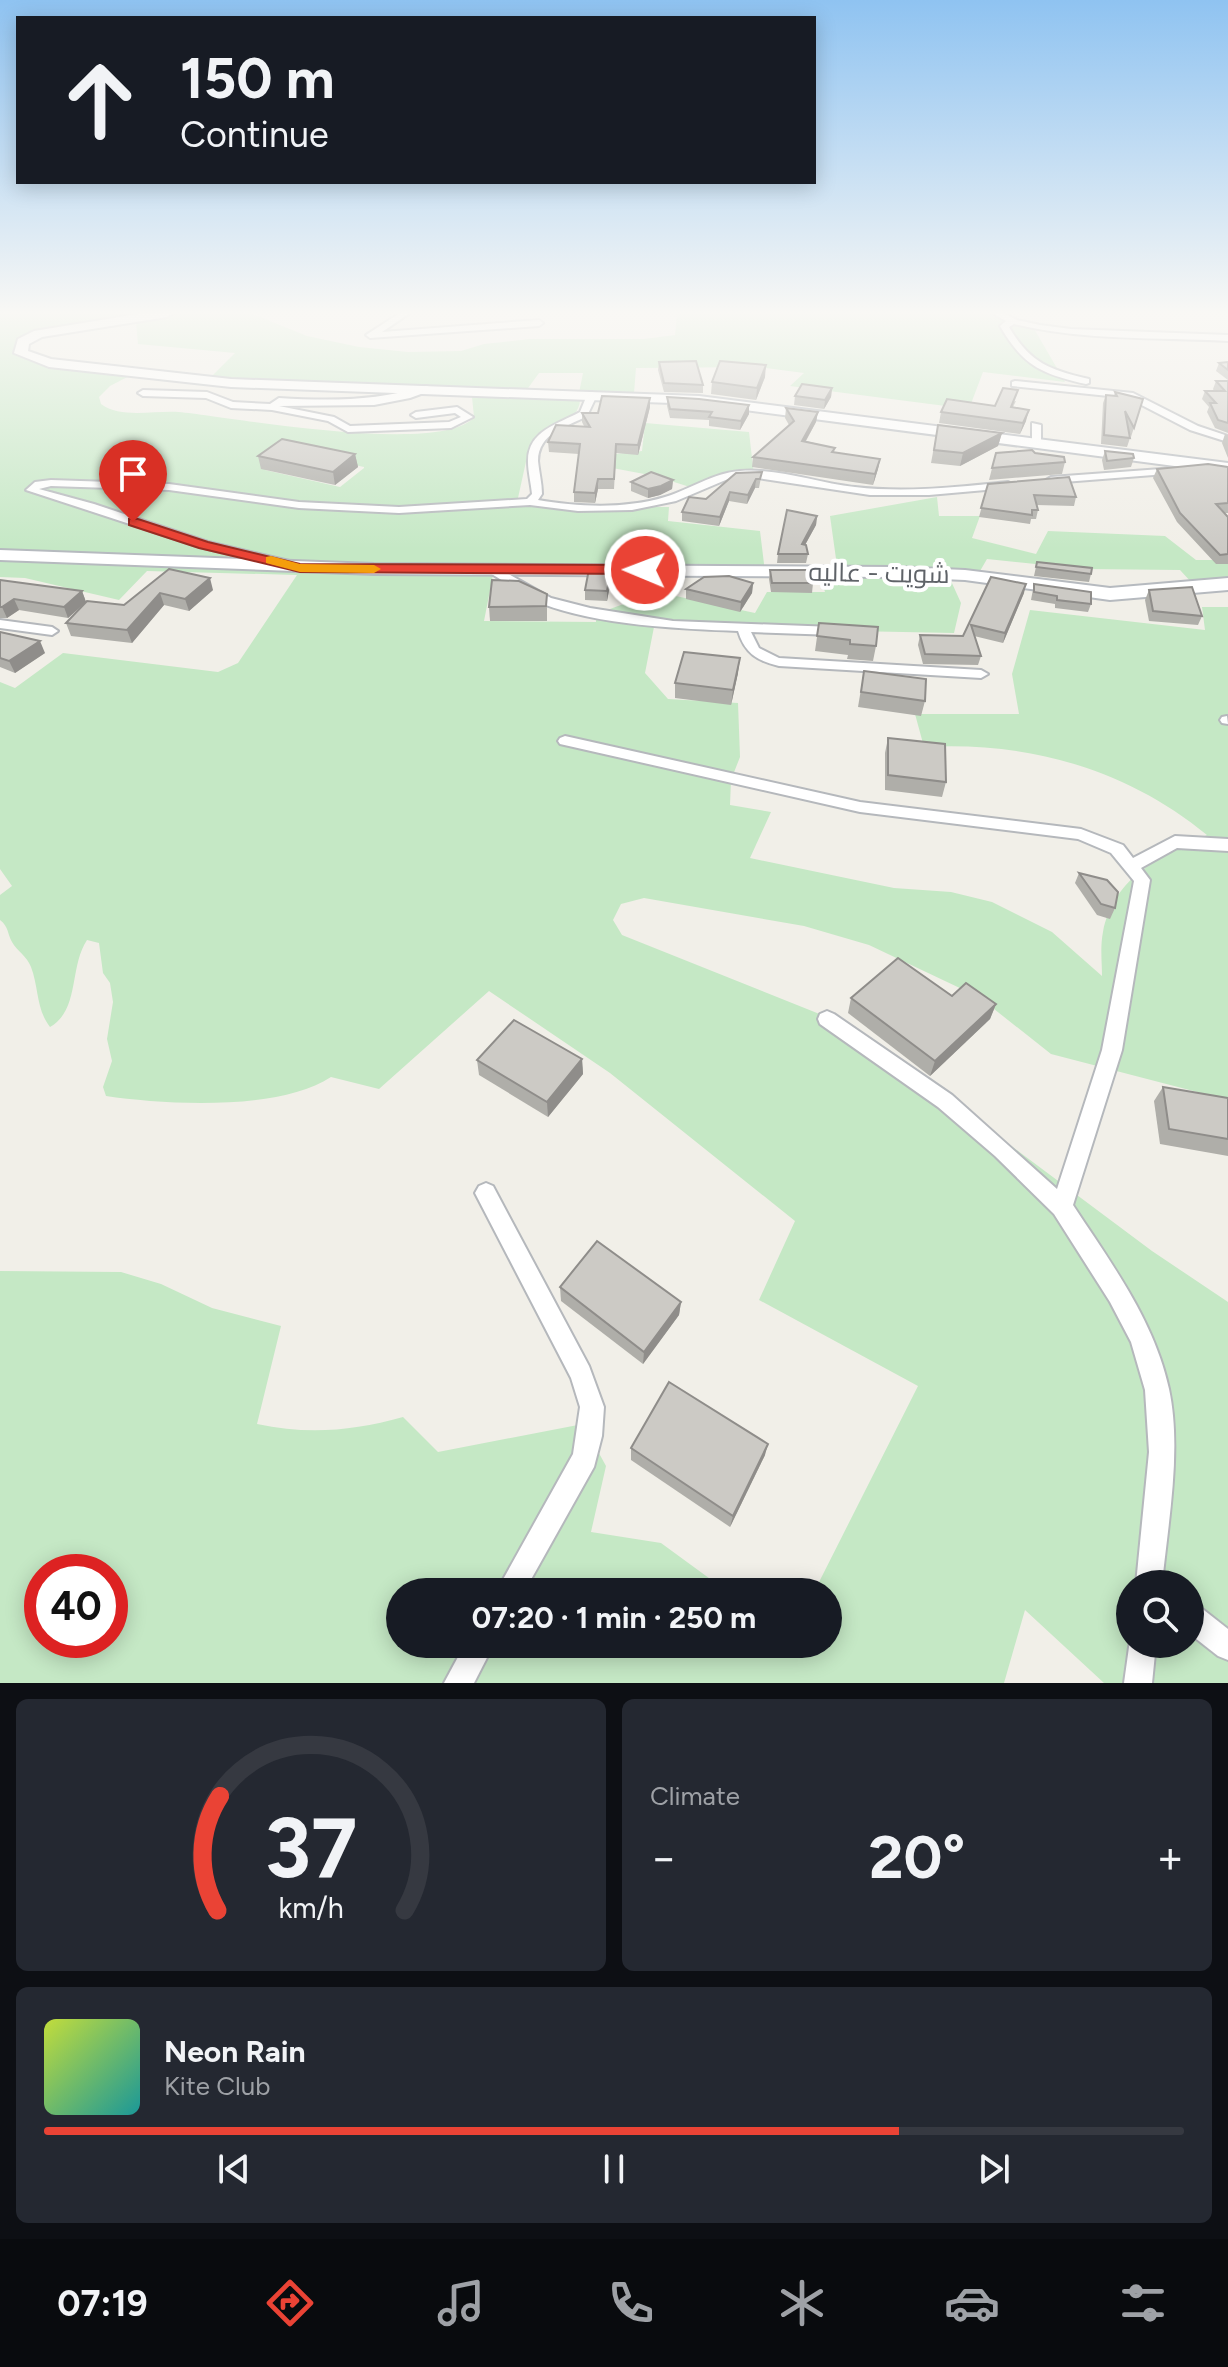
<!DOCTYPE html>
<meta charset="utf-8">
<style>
body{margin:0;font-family:Figtree,Cairo,sans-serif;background:#242831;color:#f1f3f6;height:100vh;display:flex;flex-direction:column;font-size:30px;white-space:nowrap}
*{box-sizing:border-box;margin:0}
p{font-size:26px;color:#9ea1a6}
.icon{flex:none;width:44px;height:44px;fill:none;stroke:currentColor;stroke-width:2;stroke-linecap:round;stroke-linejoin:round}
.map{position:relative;height:1683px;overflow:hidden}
.sheet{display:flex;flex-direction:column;gap:16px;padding:16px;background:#0d0f14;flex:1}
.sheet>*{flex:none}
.hud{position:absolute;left:16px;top:16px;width:800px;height:168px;border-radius:0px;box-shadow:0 4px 20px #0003;background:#171b24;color:#f1f3f6;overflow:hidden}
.buttons{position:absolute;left:1116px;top:1570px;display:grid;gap:16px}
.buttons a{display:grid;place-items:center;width:88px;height:88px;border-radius:50%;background:#171b24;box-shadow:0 4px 20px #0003;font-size:40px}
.speed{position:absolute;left:24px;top:1554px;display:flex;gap:16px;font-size:40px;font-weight:700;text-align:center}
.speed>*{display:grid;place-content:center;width:104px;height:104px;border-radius:50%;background:#171b24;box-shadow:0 4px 20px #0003;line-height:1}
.speed .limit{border:12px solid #d22;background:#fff;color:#111}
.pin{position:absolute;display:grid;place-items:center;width:68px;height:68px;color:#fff;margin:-82px -34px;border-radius:50% 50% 50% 0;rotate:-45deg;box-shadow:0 0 8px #0007}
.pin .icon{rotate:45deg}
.me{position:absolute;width:88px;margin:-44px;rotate:271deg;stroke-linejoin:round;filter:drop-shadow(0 0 6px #0008)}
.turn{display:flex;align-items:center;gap:28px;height:168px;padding:0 32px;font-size:36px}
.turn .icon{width:104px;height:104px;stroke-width:2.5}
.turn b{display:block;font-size:56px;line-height:68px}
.big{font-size:60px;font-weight:700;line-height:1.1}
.sheet .tile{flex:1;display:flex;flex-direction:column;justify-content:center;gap:12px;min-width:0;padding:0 28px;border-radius:12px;background:#242831}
.sheet .dial{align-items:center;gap:0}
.dial svg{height:208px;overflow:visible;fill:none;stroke:#363941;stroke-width:7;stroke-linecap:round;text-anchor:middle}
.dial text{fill:#f1f3f6;stroke:none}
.song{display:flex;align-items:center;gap:24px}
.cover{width:96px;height:96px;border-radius:12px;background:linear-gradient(135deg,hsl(70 70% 55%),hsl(180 70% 35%))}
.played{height:8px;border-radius:4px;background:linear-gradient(90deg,#ea4335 75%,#363941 75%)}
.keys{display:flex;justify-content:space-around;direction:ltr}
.heat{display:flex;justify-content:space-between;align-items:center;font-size:44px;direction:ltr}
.sheet .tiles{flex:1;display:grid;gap:16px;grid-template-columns:1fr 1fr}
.tile:last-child{grid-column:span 2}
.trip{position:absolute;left:386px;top:1578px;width:456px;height:80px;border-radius:40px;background:#171b24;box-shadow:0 4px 20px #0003;font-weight:700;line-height:80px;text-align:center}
.tab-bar{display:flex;height:128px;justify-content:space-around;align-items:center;background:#090b0e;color:#9ea1a6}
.tab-bar .icon{width:56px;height:56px}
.tab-bar .on{color:#ea4335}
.tab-bar b{font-size:36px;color:#f1f3f6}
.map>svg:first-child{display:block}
.green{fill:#c5e8c5;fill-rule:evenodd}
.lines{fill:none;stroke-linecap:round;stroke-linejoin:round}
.street-casing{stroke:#b5b8bc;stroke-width:4}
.secondary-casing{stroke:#b6babf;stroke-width:4}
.street{fill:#fff;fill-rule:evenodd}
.secondary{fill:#fff;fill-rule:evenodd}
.wall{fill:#afaea9}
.shaded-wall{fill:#8f8d8a}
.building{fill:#cccac5;stroke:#8f8d8a;stroke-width:2}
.route{fill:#ea4335;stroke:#982c22;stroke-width:2}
.slow{fill:#f59e0b}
.labels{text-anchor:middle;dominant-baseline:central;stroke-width:8;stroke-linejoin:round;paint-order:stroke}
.far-street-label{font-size:26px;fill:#5f6368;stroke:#fff}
</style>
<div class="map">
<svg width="1228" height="1683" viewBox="0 0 1228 1683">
<rect width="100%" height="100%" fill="#f1efe8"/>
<g class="green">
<path d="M0,313H250L307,336L359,347L408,352L461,351L484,344L530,339H644L675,335L677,313H995L1033,327L1065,382L983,372L969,409L790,386L804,373L758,367L636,368L634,393H579L583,373H539L523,395L580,399C581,422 542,432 529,448L516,507H669L668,521L760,531L765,572L493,575L484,621L596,622V614L657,592L755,613L767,592H825L821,579L839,580L830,516L937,497L939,516H980L972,538L1036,554L1048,531L1165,536L1196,560H1228V582L1192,583L1180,570L1084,569L987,559L980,571L946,570L961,603L954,633L654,627L645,673L668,699L738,703L740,757L731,780L730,805L771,812L750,858L894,888L951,892L992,902L1052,932L1102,976C1102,962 1100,947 1103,932C1114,876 1161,856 1207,835C1127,769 1027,741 924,747L915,714H1019L1012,674L1030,610L1205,630L1202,607H1228V1100L1051,1054L994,1009L964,990L869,945L804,926L644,898L621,904L613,920L622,935L852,1027L1152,1251L1228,1302V1683H1104L1025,1610L1004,1683H0V1271L121,1272L161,1284L212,1308L281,1326L257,1424C308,1435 353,1431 403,1417L438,1452L583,1424L606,1466L591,1532L661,1543L728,1592H400V1644H828V1592H814L918,1386L759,1300L795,1221L610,1073L489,991L379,1089L331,1077C279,1111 167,1105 106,1096L103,1087L112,1061L107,1039L113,1002L110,983L103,973L99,943L87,940C69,967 80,1010 50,1027C36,1009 39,988 31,967C27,956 17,951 12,942C7,933 9,927 0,920V895L12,886L0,869V682L15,688L63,653L218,672L238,663L297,575L147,571L119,600L25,578L0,577ZM136,322L138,344L235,353L205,383L472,397L474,417C443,456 230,417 179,412C155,410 121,419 101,404L99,397L110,386L135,373L36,358L27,350L31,341L55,330ZM290,451L364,467V468L340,487L265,470ZM42,1572H110V1640H42ZM1130,1584H1190V1644H1130Z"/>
<polygon points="645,423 749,432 754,475 693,488 655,476 607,467 607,455 642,451"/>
</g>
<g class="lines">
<defs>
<g id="street">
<polygon points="400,313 410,313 382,332 539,320 543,323 539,326 370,338 366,335"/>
<path d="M992,313H1003L1017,320L1040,325L1071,329L1228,335V341C1156,337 1084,341 1014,324L1009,327C1030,363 1050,370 1089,379V383L1086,384C1042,374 1023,366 1000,326L1006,321Z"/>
<polygon points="1015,381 1133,393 1198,426 1228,436 1228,442 1190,430 1128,398 1012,386 1012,382"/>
<path d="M426,386L429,387V391L410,398L374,405L279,406L334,417L350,426L449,422L461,417L455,413L416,418L411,415L416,412L457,407L473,417L451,428L348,432L328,421L272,410L231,408L206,398L143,396L138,393L143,390L207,392L233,402L270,404L279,398C330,401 377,401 426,386Z"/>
<path d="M592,392L597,395L587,416C567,427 538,433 538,461C539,472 542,483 542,494L538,500C578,507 626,509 665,497C691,489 713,473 740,471C779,468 817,483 855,487C906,493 957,487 1008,482L1013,485L1008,488L929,495H870L751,477L728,479L676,501L632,510L578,511L530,505L399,513L299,508L169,490L51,486L39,489L94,504L208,542L298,563L300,566L294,570L200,547L26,490L35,482L51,480L169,484L299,502L399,507L527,499L532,494C531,483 528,472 528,462C527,431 558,424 580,412L587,395Z"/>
<polygon points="1032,423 1041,425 1041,447 1032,445"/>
<polygon points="1175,468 1179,469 1179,473 1051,483 1046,480 1051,477"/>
<path d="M494,566L551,598L590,608L673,621L834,627L840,631L834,635L751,632L759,648L779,658L981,670L988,674L981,678L779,666C758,661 745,654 738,631C681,629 597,625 543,604C525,596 507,583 490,573L488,570Z"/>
<polygon points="0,620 52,627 58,631 52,635 0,628"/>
<polygon points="1227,716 1228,724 1222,723 1220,720 1222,717"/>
<path d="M565,736L860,802L1081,829L1123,845L1133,858L1175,836L1228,839V851L1177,848L1141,868L1150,880L1122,1050L1073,1205C1111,1263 1154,1320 1169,1389C1182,1449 1168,1523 1162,1584H1136L1149,1452L1145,1390L1131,1342L1110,1302L1054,1214L995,1156L938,1107L820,1024L818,1019L820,1014L827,1011L834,1014L952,1095L1057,1189L1102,1050L1134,881L1111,853L1078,839L860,812L560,744L558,741L560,738Z"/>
<polygon points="486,1183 493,1186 589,1366 604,1407 602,1436 594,1467 524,1592 496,1592 573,1454 580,1407 571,1378 475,1193 479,1186"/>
<polygon points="1190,1603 1200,1607 1228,1629 1228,1660 1218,1656 1190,1634"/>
<polygon points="1130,1640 1130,1644 1156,1644 1152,1683 1124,1683"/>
<polygon points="465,1644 494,1644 474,1683 444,1683"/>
</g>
<g id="secondary">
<polygon points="144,313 173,313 167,317 42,337 29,344 28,351 51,359 231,379 699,396 1228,463 1228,473 699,404 231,387 49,367 14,353 18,339 34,331"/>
<polygon points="0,550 374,564 895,567 965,570 1110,588 1228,578 1228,590 1110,600 965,580 895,577 374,574 0,560"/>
</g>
</defs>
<use href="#street" class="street-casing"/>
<use href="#secondary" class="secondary-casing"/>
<use href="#street" class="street"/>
<use href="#secondary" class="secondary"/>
</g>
<g class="wall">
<polygon points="659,362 703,385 703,393 664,392 658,370"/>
<polygon points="1228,362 1228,380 1216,371 1219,363"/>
<polygon points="765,377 756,400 711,394 712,382"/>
<polygon points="1216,381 1228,381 1228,433 1215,428 1207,412 1209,407 1202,399 1205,391 1214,391 1213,389"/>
<polygon points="832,388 831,397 824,409 794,405 795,396"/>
<polygon points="1115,392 1143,399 1131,437 1129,432 1130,438 1127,447 1101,444 1103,403 1106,395 1114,396"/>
<polygon points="667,397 749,405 749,414 740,430 709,426 709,420 670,418 667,406"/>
<polygon points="650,398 650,407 638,455 616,453 614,489 598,489 595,503 574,502 574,492 579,454 549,452 548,442 584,426 582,422 582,413 598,413"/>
<polygon points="1016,401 1013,407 1026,421 1020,434 939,423 941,412 995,406"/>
<polygon points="786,408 818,412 816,422 806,441 835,448 834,452 880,459 878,469 873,485 752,467 753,457 789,425 785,418"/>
<polygon points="938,425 1002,433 998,446 960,466 931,463"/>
<polygon points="1225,434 1228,435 1228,458 1222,443"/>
<polygon points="1105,451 1134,458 1131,467 1104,470 1102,460"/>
<polygon points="996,453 1035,453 1065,462 1062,474 989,480"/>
<polygon points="355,454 358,467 335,485 261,469 258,456"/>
<polygon points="1228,467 1228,513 1224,513 1228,517 1228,564 1216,564 1177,522 1153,478 1157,469"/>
<polygon points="762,472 759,488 755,488 747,504 729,501 719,526 682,521 682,512"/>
<polygon points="673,480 672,489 660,495 648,498 631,491 631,482"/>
<polygon points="988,484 1076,497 1074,506 1037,505 1038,510 1036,519 1031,519 1030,524 979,517"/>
<polygon points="817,516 816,525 805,545 808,554 806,563 777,563 778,554"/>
<polygon points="1037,562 1091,574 1089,582 1034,576"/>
<polygon points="169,569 213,590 189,611 164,605 132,643 71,636 66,623 86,602 68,618 19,610 7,618 0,618 0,580 82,591 86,602 124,605"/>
<polygon points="611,570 611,580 607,601 585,600 585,590"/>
<polygon points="770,570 813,583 812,593 771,592 769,579"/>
<polygon points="991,577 1024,593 1003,643 974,636 981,656 978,665 923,664 918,645 920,635 963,636"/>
<polygon points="657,579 650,594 634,592 634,587"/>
<polygon points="753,583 752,593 740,612 686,599 686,589"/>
<polygon points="1034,584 1091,604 1088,612 1055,608 1055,604 1031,600"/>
<polygon points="1149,590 1202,616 1198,625 1149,621 1145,600"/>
<polygon points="547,594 547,621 490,621 489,607"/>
<polygon points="819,623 876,646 873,661 847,659 848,655 815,651"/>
<polygon points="0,632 45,653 15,673 0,667"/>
<polygon points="864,671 925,701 921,716 858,707"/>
<polygon points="738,673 731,705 675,698 675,683"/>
<polygon points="888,738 946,782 942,797 885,790 885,753"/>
<polygon points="1079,873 1115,908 1110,919 1097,915 1075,883"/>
<polygon points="952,996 996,1004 990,1019 930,1076 848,1013 851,998"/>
<polygon points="582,1059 583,1074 548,1117 479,1075 477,1060"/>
<polygon points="1163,1087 1228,1098 1228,1156 1160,1144 1154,1101"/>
<polygon points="560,1287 681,1302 679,1315 643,1364 561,1301"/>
<polygon points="631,1448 765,1455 730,1527 631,1460"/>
</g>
<g class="shaded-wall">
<polygon points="766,365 765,377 756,400 757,388"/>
<polygon points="832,388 831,397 824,409 825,400"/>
<polygon points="650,398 650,407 638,455 638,445"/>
<polygon points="749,405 749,414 740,430 741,421"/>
<polygon points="1029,410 1026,421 1020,434 1023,423"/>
<polygon points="818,412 816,422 800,451 802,441"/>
<polygon points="1002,433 998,446 960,466 963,453"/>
<polygon points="355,454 358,467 335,485 333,472"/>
<polygon points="880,459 878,469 873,485 875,474"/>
<polygon points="598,479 598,489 595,503 595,493"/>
<polygon points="756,479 755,488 747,504 748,495"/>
<polygon points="673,480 672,489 660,495 648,498 648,489"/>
<polygon points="730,492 729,501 719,526 720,517"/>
<polygon points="817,516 816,525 800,554 802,544"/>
<polygon points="611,570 611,580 607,601 607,591"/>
<polygon points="657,575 657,579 650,594 650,590"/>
<polygon points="210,578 213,590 189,611 185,599"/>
<polygon points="753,583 752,593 740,612 741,602"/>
<polygon points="1026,584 1024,593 1003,643 1005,633"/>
<polygon points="82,591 86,602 68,618 64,607"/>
<polygon points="160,593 164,605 132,643 127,630"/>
<polygon points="14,599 19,610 7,618 2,607"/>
<polygon points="40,641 45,653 15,673 9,661"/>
<polygon points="740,658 738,673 731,705 733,690"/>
<polygon points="996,1004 990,1019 930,1076 935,1061"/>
<polygon points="582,1059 583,1074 548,1117 547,1102"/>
<polygon points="681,1302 679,1315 643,1364 644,1352"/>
<polygon points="768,1444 765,1455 730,1527 733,1516"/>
</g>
<g class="building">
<polygon points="696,361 703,385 664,383 659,362"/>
<polygon points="720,361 766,365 757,388 712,382"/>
<polygon points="1228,362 1228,370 1219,363"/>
<polygon points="1216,381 1228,381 1228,423 1218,420 1210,403 1216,403 1205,391 1225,391"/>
<polygon points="802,384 832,388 825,400 795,396"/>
<polygon points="1003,388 1018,390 1011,407 1029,410 1023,423 941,412 947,399 995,406"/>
<polygon points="1115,392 1143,399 1134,428 1125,411 1130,438 1104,435 1106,395 1117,396"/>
<polygon points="602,396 650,398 638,445 616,444 614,479 598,479 595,493 574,492 580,444 548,442 556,425 590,427 582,413 598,413"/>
<polygon points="667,397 699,399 749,405 741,421 709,417 712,412 670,409"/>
<polygon points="786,408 818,412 802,441 835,448 832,452 880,459 875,474 753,457 794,421"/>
<polygon points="938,425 1002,433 963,453 934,450"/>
<polygon points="282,439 355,454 333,472 258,456"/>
<polygon points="1032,450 1035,453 1064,457 1065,462 992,468 996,453"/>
<polygon points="1105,451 1133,454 1134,458 1107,461"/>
<polygon points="1208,464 1228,467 1228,503 1216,504 1228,517 1228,554 1220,555 1180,513 1157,469"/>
<polygon points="651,472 673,480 661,486 648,489 631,482"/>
<polygon points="762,472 760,479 756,479 748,495 730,492 720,517 682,512 689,497 706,499 736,473"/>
<polygon points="1069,477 1076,497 1034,495 1038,510 1032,510 1032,515 981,508 988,484"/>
<polygon points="787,510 817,516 802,544 806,545 808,554 778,554"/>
<polygon points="1037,562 1092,568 1091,574 1036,567"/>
<polygon points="169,569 210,578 185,599 160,593 127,630 66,623 87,601 124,605"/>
<polygon points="589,569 611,570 607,591 585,590"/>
<polygon points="770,570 811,570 813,583 772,583"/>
<polygon points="641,574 657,575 650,590 634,587"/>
<polygon points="729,576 753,583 741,602 686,589 704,577"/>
<polygon points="991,577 1026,584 1005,633 971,625 981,656 925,654 920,635 963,636"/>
<polygon points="0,580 82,591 64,607 14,599 2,607 0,607"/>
<polygon points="492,580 519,581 547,594 546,606 489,607"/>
<polygon points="1034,584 1091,592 1091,604 1057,600 1057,596 1034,592"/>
<polygon points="1192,587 1202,616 1153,611 1149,590"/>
<polygon points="819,623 878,627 876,646 850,644 850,640 817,636"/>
<polygon points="0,632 40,641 9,661 0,658"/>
<polygon points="684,652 740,658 733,690 675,683"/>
<polygon points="864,671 926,679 925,701 861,692"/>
<polygon points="888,738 945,744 946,782 888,775"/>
<polygon points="1079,873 1107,880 1118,892 1115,908 1101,904"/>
<polygon points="898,958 952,996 966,983 996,1004 935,1061 851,998"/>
<polygon points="514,1020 582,1059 547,1102 477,1060"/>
<polygon points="1163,1087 1228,1098 1228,1139 1169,1129"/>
<polygon points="597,1241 681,1302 644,1352 560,1287"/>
<polygon points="669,1382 768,1444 733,1516 631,1448"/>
</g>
<linearGradient id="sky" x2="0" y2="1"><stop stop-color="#8fc3f1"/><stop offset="0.57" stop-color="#f9f8f5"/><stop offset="1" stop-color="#f9f8f5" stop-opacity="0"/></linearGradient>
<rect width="1228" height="549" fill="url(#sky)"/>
<polygon class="route" points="129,519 138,519 208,542 300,564 645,565 651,570 645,574 300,572 199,548 129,525"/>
<polygon class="slow" points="271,556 300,564 374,565 381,569 374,573 300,572 266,563 266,557"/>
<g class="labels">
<g class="far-street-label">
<text transform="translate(879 573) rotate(1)">شويت - عاليه</text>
</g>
</g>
</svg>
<div class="buttons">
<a><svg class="icon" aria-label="search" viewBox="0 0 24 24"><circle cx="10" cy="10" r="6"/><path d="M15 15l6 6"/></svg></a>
</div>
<div class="speed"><div class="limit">40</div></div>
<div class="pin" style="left:133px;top:522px;background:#d93025"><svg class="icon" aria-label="arrive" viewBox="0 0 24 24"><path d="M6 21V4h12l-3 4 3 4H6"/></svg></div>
<svg class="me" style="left:645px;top:570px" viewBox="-20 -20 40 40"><circle r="17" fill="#ea4335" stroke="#fff" stroke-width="3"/><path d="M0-11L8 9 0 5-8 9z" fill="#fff"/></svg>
<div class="trip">07:20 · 1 min · 250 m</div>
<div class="hud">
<div class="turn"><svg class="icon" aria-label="ahead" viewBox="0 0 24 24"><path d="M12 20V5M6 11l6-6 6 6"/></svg><div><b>150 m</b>Continue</div></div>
</div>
</div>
<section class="sheet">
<div class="tiles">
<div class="tile dial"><svg viewBox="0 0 100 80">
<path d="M14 69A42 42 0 1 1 86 69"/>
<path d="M14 69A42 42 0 0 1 15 25" stroke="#ea4335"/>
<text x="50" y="56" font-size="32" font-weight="700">37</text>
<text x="50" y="72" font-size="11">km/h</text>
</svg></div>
<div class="tile"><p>Climate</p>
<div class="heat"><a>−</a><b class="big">20°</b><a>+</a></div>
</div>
<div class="tile">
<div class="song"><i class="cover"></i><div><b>Neon Rain</b><p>Kite Club</p></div></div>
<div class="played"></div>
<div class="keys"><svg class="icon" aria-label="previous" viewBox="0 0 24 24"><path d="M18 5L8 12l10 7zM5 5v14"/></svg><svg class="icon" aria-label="pause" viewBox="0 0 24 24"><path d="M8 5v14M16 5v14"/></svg><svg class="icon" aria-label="next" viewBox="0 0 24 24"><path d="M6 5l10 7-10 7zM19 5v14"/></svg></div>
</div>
</div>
</section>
<nav class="tab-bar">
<b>07:19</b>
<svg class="icon on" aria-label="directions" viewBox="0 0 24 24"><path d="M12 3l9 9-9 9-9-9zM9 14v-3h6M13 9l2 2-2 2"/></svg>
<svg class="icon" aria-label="music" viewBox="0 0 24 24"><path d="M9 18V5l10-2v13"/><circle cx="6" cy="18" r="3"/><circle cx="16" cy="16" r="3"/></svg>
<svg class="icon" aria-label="phone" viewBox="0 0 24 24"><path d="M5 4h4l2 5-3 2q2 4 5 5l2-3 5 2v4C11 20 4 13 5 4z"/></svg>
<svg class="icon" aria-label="climate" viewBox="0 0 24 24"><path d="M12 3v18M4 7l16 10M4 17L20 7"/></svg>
<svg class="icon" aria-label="car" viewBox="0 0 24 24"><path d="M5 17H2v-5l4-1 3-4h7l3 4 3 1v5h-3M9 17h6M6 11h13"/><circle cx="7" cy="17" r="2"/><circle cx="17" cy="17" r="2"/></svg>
<svg class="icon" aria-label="filters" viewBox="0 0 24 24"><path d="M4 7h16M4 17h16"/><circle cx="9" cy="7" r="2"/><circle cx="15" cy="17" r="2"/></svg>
</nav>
